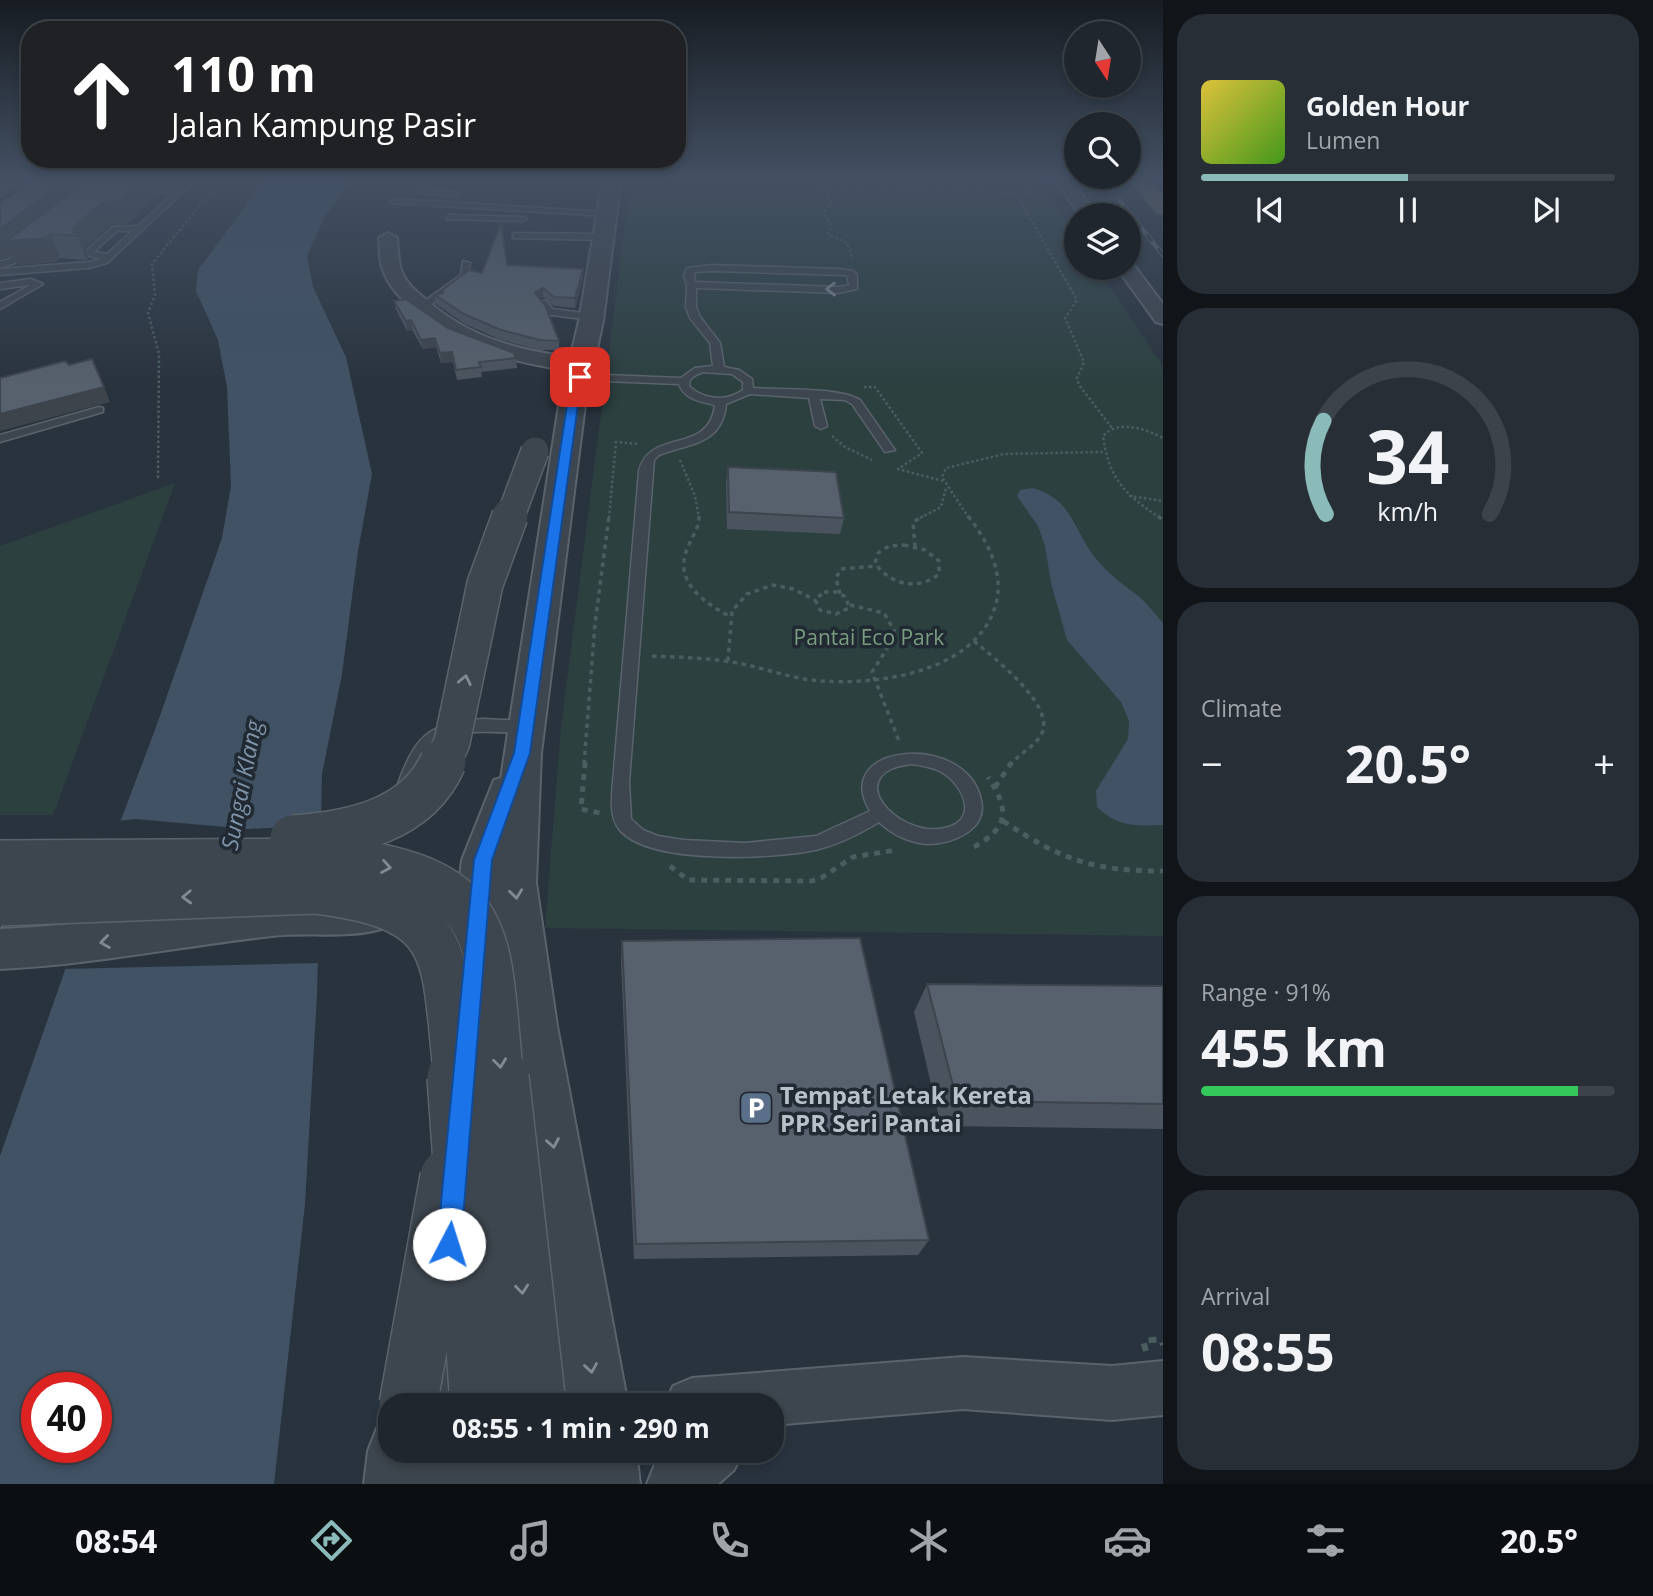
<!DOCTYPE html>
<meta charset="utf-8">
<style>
body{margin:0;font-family:"Open Sans",sans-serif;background:#272e36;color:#f1f3f6;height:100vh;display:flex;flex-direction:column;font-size:26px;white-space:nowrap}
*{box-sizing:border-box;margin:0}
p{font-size:23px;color:#a1a5aa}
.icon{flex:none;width:38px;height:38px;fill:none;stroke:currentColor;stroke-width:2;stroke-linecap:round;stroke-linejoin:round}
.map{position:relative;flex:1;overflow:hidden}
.sheet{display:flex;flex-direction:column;gap:14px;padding:14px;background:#111519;width:490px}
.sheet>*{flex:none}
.guide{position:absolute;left:21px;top:21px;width:665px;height:147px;border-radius:28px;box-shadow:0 4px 10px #0003,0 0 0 2px #3c434a;background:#202124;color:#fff;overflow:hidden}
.needle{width:46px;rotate:168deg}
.buttons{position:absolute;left:1064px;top:21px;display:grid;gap:14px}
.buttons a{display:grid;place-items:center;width:77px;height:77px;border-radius:50%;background:#1f262e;box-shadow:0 4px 10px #0003,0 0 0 2px #3c434a;font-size:35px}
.speed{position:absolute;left:21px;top:1372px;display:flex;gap:14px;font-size:35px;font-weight:700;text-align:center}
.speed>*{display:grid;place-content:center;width:91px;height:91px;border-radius:50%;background:#1f262e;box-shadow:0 4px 10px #0003,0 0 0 2px #3c434a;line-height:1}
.speed .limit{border:10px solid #d22;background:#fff;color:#111}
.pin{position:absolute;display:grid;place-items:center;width:60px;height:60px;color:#fff;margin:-30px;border-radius:14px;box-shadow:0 4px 10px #0006}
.me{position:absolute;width:77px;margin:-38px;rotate:5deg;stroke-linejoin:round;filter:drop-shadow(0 0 5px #0008)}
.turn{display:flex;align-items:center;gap:24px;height:147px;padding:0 35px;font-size:32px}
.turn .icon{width:91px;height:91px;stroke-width:2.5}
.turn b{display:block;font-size:49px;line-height:60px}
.big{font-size:52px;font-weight:700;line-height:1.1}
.sheet .tile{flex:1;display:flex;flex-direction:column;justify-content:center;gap:10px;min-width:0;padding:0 24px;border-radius:28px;background:#272e36}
.sheet .dial{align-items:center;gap:0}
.dial svg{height:182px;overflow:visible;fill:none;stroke:#3c434a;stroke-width:7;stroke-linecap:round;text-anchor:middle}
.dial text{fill:#f1f3f6;stroke:none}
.song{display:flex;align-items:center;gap:21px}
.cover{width:84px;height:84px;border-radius:10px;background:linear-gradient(135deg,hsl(50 70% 55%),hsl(100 70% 35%))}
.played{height:7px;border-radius:4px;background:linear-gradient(90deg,#8bbbb9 50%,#3c434a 50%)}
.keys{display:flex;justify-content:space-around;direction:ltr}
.heat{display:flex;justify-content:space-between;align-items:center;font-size:38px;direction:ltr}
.charge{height:10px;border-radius:5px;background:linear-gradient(90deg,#34c759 91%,#3c434a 0)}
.trip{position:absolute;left:378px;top:1393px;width:406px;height:70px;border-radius:28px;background:#1f262e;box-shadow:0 4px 10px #0003,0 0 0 2px #3c434a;font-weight:700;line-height:70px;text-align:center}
.menu{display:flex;height:112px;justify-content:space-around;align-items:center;background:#0c0f12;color:#a1a5aa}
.menu .icon{width:49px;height:49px}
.menu .selected{color:#8bbbb9}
.menu b{font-size:32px;color:#f1f3f6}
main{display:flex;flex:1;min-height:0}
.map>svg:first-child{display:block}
.green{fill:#2c4040}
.water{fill:#415265;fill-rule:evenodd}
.pier{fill:#29333e}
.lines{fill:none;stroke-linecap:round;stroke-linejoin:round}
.service-casing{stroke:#5a636c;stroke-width:3}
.minor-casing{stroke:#5a636c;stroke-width:4}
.tertiary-casing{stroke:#5a636c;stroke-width:4}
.primary-casing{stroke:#464e57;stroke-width:4}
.motorway-casing{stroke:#475059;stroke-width:4}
.path-far3{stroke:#4b5d5e;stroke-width:2.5;stroke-dasharray:2.5 2.5;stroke-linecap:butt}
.path-far2{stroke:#4b5d5e;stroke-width:3.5;stroke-dasharray:4.5 4.5;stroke-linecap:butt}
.path-far1{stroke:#4b5d5e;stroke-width:5;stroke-dasharray:6 6;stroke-linecap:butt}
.path{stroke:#4b5d5e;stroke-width:6;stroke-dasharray:8 8;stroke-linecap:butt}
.service{fill:#3d454e;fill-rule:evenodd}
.minor{fill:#3d454e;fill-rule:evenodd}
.tertiary{fill:#3d454e;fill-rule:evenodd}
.primary{fill:#5b646e;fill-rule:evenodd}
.motorway{fill:#73685b;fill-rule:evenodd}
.rail-casing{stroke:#5f6975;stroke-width:4.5}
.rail{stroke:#212a33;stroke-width:2.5;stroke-dasharray:9;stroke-linecap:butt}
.tertiary-bridge-far3-casing{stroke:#5a636c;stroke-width:30;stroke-linecap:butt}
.tertiary-bridge-far2-casing{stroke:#5a636c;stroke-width:38;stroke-linecap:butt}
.tertiary-bridge-far1-casing{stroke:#5a636c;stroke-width:48;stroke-linecap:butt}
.tertiary-bridge-casing{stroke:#5a636c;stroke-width:60;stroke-linecap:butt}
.tertiary-bridge-far3{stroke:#3d454e;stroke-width:27}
.tertiary-bridge-far2{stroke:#3d454e;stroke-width:35}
.tertiary-bridge-far1{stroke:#3d454e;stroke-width:45}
.tertiary-bridge{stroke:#3d454e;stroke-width:57}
.wall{fill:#4b535e}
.shaded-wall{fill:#3d444c}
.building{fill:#57616d;stroke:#3d444c;stroke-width:2}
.oneway{stroke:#818992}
.route{fill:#1a73e8;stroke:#114b97;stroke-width:2}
.labels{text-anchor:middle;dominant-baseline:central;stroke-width:7;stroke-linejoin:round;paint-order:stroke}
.park-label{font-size:21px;fill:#7a9c80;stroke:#212a33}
.water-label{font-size:23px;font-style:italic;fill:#7e92a8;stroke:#212a33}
.near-poi-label{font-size:24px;font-weight:bold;fill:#b9c0c9;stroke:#212a33;text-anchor:start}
</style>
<main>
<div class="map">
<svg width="1163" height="1484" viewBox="0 0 1163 1484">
<rect width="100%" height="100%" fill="#29333e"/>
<g class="green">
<polygon points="631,178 1038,178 1076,236 1076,268 1097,268 1163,366 1163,936 545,928 561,727"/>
<polygon points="175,483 53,815 0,815 0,546"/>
</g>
<g class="water">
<path d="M266,178H351L324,218L307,256L313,287L346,357L372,474L358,551L342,674L322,774L317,994L305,1204L274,1484H0V1156L72,950L156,727L222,538L231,486L227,387L218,340L196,291L198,270ZM37,1388H96V1447H37Z"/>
<path d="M1033,488C1072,500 1072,526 1093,555C1105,571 1121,583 1137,595C1146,602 1155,614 1163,623V825C1135,826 1118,827 1097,807L1096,791L1128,739L1129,721L1121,702L1067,640L1051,583L1045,546L1038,526L1017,496L1020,490Z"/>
</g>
<polygon class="pier" points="135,819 248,829 324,825 321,963 62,969 117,821"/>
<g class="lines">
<defs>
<g id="service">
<path d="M171,178H179L168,189L177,190L189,178H198L107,263L89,268L0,275V269L89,262L101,259L83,254L112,227L138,226L172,194L157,191ZM117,231H132L107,254L94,252Z"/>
<polygon points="421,189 456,192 460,194 456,196 418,193"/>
<polygon points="393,199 607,212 611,214 607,216 390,203"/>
<polygon points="449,215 523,217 527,219 523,221 446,219"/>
<polygon points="516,233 604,234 608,237 604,240 513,238 513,234"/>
<polygon points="28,244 35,246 15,263 0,268 0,262 9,259"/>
<polygon points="463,261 470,263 468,278 425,309 419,309 419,305 461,275"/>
<path d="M712,265L839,269L853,271L857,275V289L838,293L696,288V307L700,317L720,343L724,367L739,370L752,379L753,388C780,390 839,387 860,400L895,450L885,452L852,404L845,400L820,399L827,426L821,429L815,426L809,398L750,394L726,404C722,445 690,443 659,455L654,460L629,782L631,819L643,830L658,836L684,840L745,843L816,836L870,811C829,743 967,731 981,800C988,830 952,844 927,844C910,843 891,834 879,822C859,834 838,845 815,850C774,859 647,865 619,829C609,816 612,797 613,782L639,471C650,427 709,456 715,405C701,402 684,399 679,384L580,380L575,377L580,374L681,378L695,368L713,366L710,343L690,318L686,307L687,285L684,275L687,268ZM712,271L847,275L849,285L838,287L695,282L694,272ZM703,372L732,374L743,382V390C726,402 704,400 689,386C689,377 695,375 703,372ZM912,764C922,766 934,767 943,773C964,786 979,820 945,828C906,838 851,789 891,769C897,766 906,765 912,764Z"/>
<polygon points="31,279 43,284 0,309 0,302 30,285 0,289 0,283"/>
<polygon points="540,301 546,301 553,309 591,314 596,317 591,320 551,315 540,309"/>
<polygon points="99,407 103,408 103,412 0,442 0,435"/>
<path d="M484,719L525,721L533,727C521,743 455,715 426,753C417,764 416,781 410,793H398L396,789C415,737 426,722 484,719Z"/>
</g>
<g id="minor">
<polygon points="1054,178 1070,178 1096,215 1080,215"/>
<path d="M388,233L397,238C398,248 398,260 401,270C406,284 418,293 429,302C474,341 524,351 582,359L590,361L593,366L590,371L582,373C519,363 462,352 412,309C401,298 388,286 383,270C379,260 380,249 379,238Z"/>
<polygon points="1129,263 1133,264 1163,304 1163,324 1156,322 1117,268 1129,268"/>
<polygon points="963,1357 1112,1366 1163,1361 1163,1415 1112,1420 963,1409 772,1425 772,1405 665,1405 673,1386 692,1378"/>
<polygon points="672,1451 743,1451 734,1470 718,1484 647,1484 655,1464"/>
</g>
<g id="tertiary">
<polygon points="603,178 621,178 603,321 585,405 541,753 536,883 557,1026 628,1405 566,1405 509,1026 499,937 491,960 475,966 459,960 452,946 462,860 494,780 501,778 559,405 579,321"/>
<path d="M322,895L368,896L384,902L390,915L384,928C353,939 307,932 272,936C181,946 92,965 0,969V929C108,925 214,901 322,895Z"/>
<polygon points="447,1284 468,1292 476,1313 479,1405 417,1405 418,1313 426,1292"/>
<polygon points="390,1423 390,1451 636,1451 640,1484 364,1484 368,1451 377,1428"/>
</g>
<polygon id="primary" points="7,178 30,178 0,196 0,182"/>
<polygon id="motorway" points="1129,178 1148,178 1163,196 1163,214 1156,212"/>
</defs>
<use href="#service" class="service-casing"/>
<use href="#minor" class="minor-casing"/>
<use href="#tertiary" class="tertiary-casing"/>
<use href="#primary" class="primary-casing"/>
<use href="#motorway" class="motorway-casing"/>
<g class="path-far3">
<polyline points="826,178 825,190 831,203 824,213 831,225 828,234 847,243 853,260"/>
<polyline points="781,185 1031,193 1021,178"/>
<polyline points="1015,192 1077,300 1065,318 1084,362 1077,378 1079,385 1112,428"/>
<polyline points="864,387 875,387 922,453 898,469 943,481"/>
<polyline points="832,436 845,447 872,460"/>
<polyline points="680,460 695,496 699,518"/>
<polyline points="158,478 159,354 148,313 155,295 152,264 196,210 229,178"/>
<polyline points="1129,496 1163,501"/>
<polyline points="609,518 616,442 639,444"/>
<polyline points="920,518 941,507 946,488"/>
<polyline points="969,518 942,477 946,468 1004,454 1104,452"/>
<path d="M1160,518C1125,494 1109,480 1103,436C1119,419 1145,429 1163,438"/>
</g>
<g class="path-far2">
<path d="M699,516C699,529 692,536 688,547C672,581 704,603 731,617"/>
<polyline points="1158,516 1163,520"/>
<path d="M904,545L925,550L939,561V574C918,591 890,585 875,563L878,553L889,546Z"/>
<polyline points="915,547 913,522 923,516"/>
<polygon points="824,592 836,592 846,597 849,608 836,614 820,610 815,600"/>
<polyline points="840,594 836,578 841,569 876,566"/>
<polyline points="850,605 884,613 894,630 892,641 872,672 899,741"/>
<path d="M974,641C993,657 1055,705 1042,733C1037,745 1019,754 1011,764"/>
<path d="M652,656C679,657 706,658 732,662C762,667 791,679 821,681C878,685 966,673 992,615C1008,580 990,544 968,516"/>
<polyline points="728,661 732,611 747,594 773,585 793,589 815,600"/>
<polyline points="584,764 595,624 609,516"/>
</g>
<g class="path-far1">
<polyline points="585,762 581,809 600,813"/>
<polyline points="995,787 1012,762"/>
<path d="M1003,821C1062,860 1092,871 1163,871"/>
<path d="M974,847C1010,827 1009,809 988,777"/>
<polyline points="670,866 688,880 812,881 821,878 853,857 896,850"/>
</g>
<polyline class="path" points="1146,1351 1143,1341 1161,1339 1163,1345"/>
<use href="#service" class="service"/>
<use href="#minor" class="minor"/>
<use href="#tertiary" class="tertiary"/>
<use href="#primary" class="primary"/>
<use href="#motorway" class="motorway"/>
<defs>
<polyline id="rail" points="1102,178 1163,255"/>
</defs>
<use href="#rail" class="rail-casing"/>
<use href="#rail" class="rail"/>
<defs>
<polyline id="tertiary-bridge-far3" points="510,518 535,451"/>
<polyline id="tertiary-bridge-far2" points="442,764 452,742 485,584 510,516"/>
<g id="tertiary-bridge-far1">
<path d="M293,838C351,834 417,821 443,762"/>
<path d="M0,863L346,861C504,882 486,946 501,1079"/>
<path d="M0,903L314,891C459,908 442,955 457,1079"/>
</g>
<g id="tertiary-bridge">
<polyline points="456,1077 479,1405"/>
<polyline points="500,1077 537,1405"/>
<polyline points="408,1405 449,1177"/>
</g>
</defs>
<use href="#tertiary-bridge-far3" class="tertiary-bridge-far3-casing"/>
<use href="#tertiary-bridge-far2" class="tertiary-bridge-far2-casing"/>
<use href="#tertiary-bridge-far1" class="tertiary-bridge-far1-casing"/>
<use href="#tertiary-bridge" class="tertiary-bridge-casing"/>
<use href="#tertiary-bridge-far3" class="tertiary-bridge-far3"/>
<use href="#tertiary-bridge-far2" class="tertiary-bridge-far2"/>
<use href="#tertiary-bridge-far1" class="tertiary-bridge-far1"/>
<use href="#tertiary-bridge" class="tertiary-bridge"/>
</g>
<g class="wall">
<polygon points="35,178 167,178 158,186 160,194 127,224 110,225 84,249 88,258 86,260 60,258 55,262 17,265 12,253 8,257 0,260 0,203"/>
<polygon points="507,265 583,278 575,308 554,306 543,297 540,299 559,341 559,350 540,350 501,340 465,324 436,304 435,295 443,293 442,290 482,273"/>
<polygon points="394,301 448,328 516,358 517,368 481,372 482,377 457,380 453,362 441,363 436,347 423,349 412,330 407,331 396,310"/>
<polygon points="728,467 844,518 840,534 727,529 726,483"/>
<polygon points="622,941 929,1240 918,1255 634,1259 621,962"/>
<polygon points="927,984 1163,986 1163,1129 941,1126 914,1012"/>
</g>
<g class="shaded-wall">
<polygon points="69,178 95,178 51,234 60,258 55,262 17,265 12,253 8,257 0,260 0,229"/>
<polygon points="147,178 167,178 158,186 160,194 127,224 110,225 85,249 88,258 86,260 77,236 72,232 73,228 103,202"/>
<polygon points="583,269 583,278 575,308 575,298"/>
<polygon points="543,288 543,297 535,302 535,293"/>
<polygon points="411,320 412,330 407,331 406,321"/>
<polygon points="435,338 436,347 423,349 421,340"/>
<polygon points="452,352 453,362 441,363 440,353"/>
<polygon points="104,387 110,402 0,431 0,414"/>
</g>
<g class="building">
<polygon points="35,178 69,178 0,229 0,203"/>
<polygon points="90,178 147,178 119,201 103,202 73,228 72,232 79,234 77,236 51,234 46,238 7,241"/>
<polygon points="501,223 507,265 583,269 575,298 554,297 543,288 535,293 545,305 559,341 540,340 501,330 464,314 435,295 443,293 442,290 469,270 482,273"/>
<polygon points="406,299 448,328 514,353 516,358 479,362 481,367 456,370 452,352 440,353 435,338 421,340 411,320 406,321 394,301"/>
<polygon points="92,359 104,387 0,414 0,378 65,361 69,365"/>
<polygon points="728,467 836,472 844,518 729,512"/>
<polygon points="860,938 929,1240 636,1244 622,941"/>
<polygon points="927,984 1163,986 1163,1104 957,1101"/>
</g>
<defs><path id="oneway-chevron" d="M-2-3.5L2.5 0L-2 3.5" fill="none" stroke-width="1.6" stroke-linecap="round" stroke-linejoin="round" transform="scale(1.75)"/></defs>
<g class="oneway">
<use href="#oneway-chevron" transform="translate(831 289) rotate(-180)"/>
<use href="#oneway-chevron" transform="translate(465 680) rotate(-78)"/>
<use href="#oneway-chevron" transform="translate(386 867) rotate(10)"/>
<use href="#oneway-chevron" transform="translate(516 894) rotate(83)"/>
<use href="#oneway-chevron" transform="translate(187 897) rotate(178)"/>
<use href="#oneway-chevron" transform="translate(105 942) rotate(172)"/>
<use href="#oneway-chevron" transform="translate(500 1063) rotate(83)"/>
<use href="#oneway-chevron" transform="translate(553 1143) rotate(80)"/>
<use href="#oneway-chevron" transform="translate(522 1289) rotate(84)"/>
<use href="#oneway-chevron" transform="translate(591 1368) rotate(81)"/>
</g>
<linearGradient id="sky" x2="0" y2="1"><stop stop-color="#171c22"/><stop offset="0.46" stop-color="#435063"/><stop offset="1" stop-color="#435063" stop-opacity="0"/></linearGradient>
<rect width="1163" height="386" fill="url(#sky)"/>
<polygon class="route" points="580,374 585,377 578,405 530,753 492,860 461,1244 457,1252 449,1256 441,1252 437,1244 474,860 514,753 567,405 575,377"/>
<defs>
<symbol id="parking-square" viewBox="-11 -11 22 22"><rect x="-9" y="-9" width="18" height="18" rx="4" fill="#5c6f8a" stroke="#212a33"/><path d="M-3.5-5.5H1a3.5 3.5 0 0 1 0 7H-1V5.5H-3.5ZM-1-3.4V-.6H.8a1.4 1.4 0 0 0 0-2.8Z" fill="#fff"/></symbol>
</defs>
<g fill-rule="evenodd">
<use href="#parking-square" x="737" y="1089" width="38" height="38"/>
</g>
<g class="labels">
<g class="park-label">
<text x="869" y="637">Pantai Eco Park</text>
</g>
<g class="water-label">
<text transform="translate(241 785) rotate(-79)">Sungai Klang</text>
</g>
<g class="near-poi-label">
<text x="780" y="1094">Tempat Letak Kereta<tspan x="780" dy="28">PPR Seri Pantai</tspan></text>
</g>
</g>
</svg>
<div class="buttons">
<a><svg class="needle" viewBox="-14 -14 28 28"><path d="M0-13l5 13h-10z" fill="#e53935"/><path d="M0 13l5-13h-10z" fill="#a1a5aa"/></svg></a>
<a><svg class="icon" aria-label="search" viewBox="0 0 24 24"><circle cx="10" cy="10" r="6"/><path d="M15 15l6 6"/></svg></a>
<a><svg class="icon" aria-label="layers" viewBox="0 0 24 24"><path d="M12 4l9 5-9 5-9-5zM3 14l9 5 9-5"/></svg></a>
</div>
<div class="speed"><div class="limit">40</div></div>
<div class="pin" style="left:580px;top:377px;background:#d93025"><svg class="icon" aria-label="arrive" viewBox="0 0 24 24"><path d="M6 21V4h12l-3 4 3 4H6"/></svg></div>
<svg class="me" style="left:449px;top:1244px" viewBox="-20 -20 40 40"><circle r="19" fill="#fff"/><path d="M0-13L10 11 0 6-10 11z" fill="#1a73e8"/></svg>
<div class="trip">08:55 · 1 min · 290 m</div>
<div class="guide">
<div class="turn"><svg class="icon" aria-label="ahead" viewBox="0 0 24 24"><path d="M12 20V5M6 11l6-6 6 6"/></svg><div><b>110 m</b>Jalan Kampung Pasir</div></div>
</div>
</div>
<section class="sheet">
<div class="tile">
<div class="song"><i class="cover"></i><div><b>Golden Hour</b><p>Lumen</p></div></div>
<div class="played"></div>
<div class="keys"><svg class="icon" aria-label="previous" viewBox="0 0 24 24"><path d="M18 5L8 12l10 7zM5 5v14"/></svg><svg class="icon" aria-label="pause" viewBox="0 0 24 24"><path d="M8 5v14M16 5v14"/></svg><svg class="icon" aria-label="next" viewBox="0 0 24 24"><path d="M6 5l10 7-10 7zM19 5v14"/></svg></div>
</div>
<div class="tile dial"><svg viewBox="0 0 100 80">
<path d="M14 69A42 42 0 1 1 86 69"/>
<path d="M14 69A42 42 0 0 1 13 28" stroke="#8bbbb9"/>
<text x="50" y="56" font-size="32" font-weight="700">34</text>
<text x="50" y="72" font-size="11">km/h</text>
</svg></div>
<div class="tile"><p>Climate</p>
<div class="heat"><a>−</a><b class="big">20.5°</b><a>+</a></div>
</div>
<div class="tile"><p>Range · 91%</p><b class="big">455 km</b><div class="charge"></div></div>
<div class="tile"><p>Arrival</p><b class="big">08:55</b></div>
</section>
</main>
<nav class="menu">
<b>08:54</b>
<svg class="icon selected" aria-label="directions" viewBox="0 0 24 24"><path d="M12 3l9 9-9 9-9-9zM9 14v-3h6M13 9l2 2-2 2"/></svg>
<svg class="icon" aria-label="music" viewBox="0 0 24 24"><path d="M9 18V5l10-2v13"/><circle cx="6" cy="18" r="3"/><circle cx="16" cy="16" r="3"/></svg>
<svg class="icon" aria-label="phone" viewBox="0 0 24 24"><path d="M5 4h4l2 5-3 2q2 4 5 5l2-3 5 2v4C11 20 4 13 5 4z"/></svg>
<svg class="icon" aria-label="climate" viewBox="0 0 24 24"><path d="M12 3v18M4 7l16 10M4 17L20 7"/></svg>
<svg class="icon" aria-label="car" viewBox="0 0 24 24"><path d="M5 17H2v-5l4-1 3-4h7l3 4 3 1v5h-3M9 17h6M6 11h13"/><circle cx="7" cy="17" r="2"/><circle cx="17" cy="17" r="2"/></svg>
<svg class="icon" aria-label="filters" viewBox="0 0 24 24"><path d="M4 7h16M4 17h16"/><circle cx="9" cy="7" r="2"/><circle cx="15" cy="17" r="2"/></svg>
<b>20.5°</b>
</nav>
